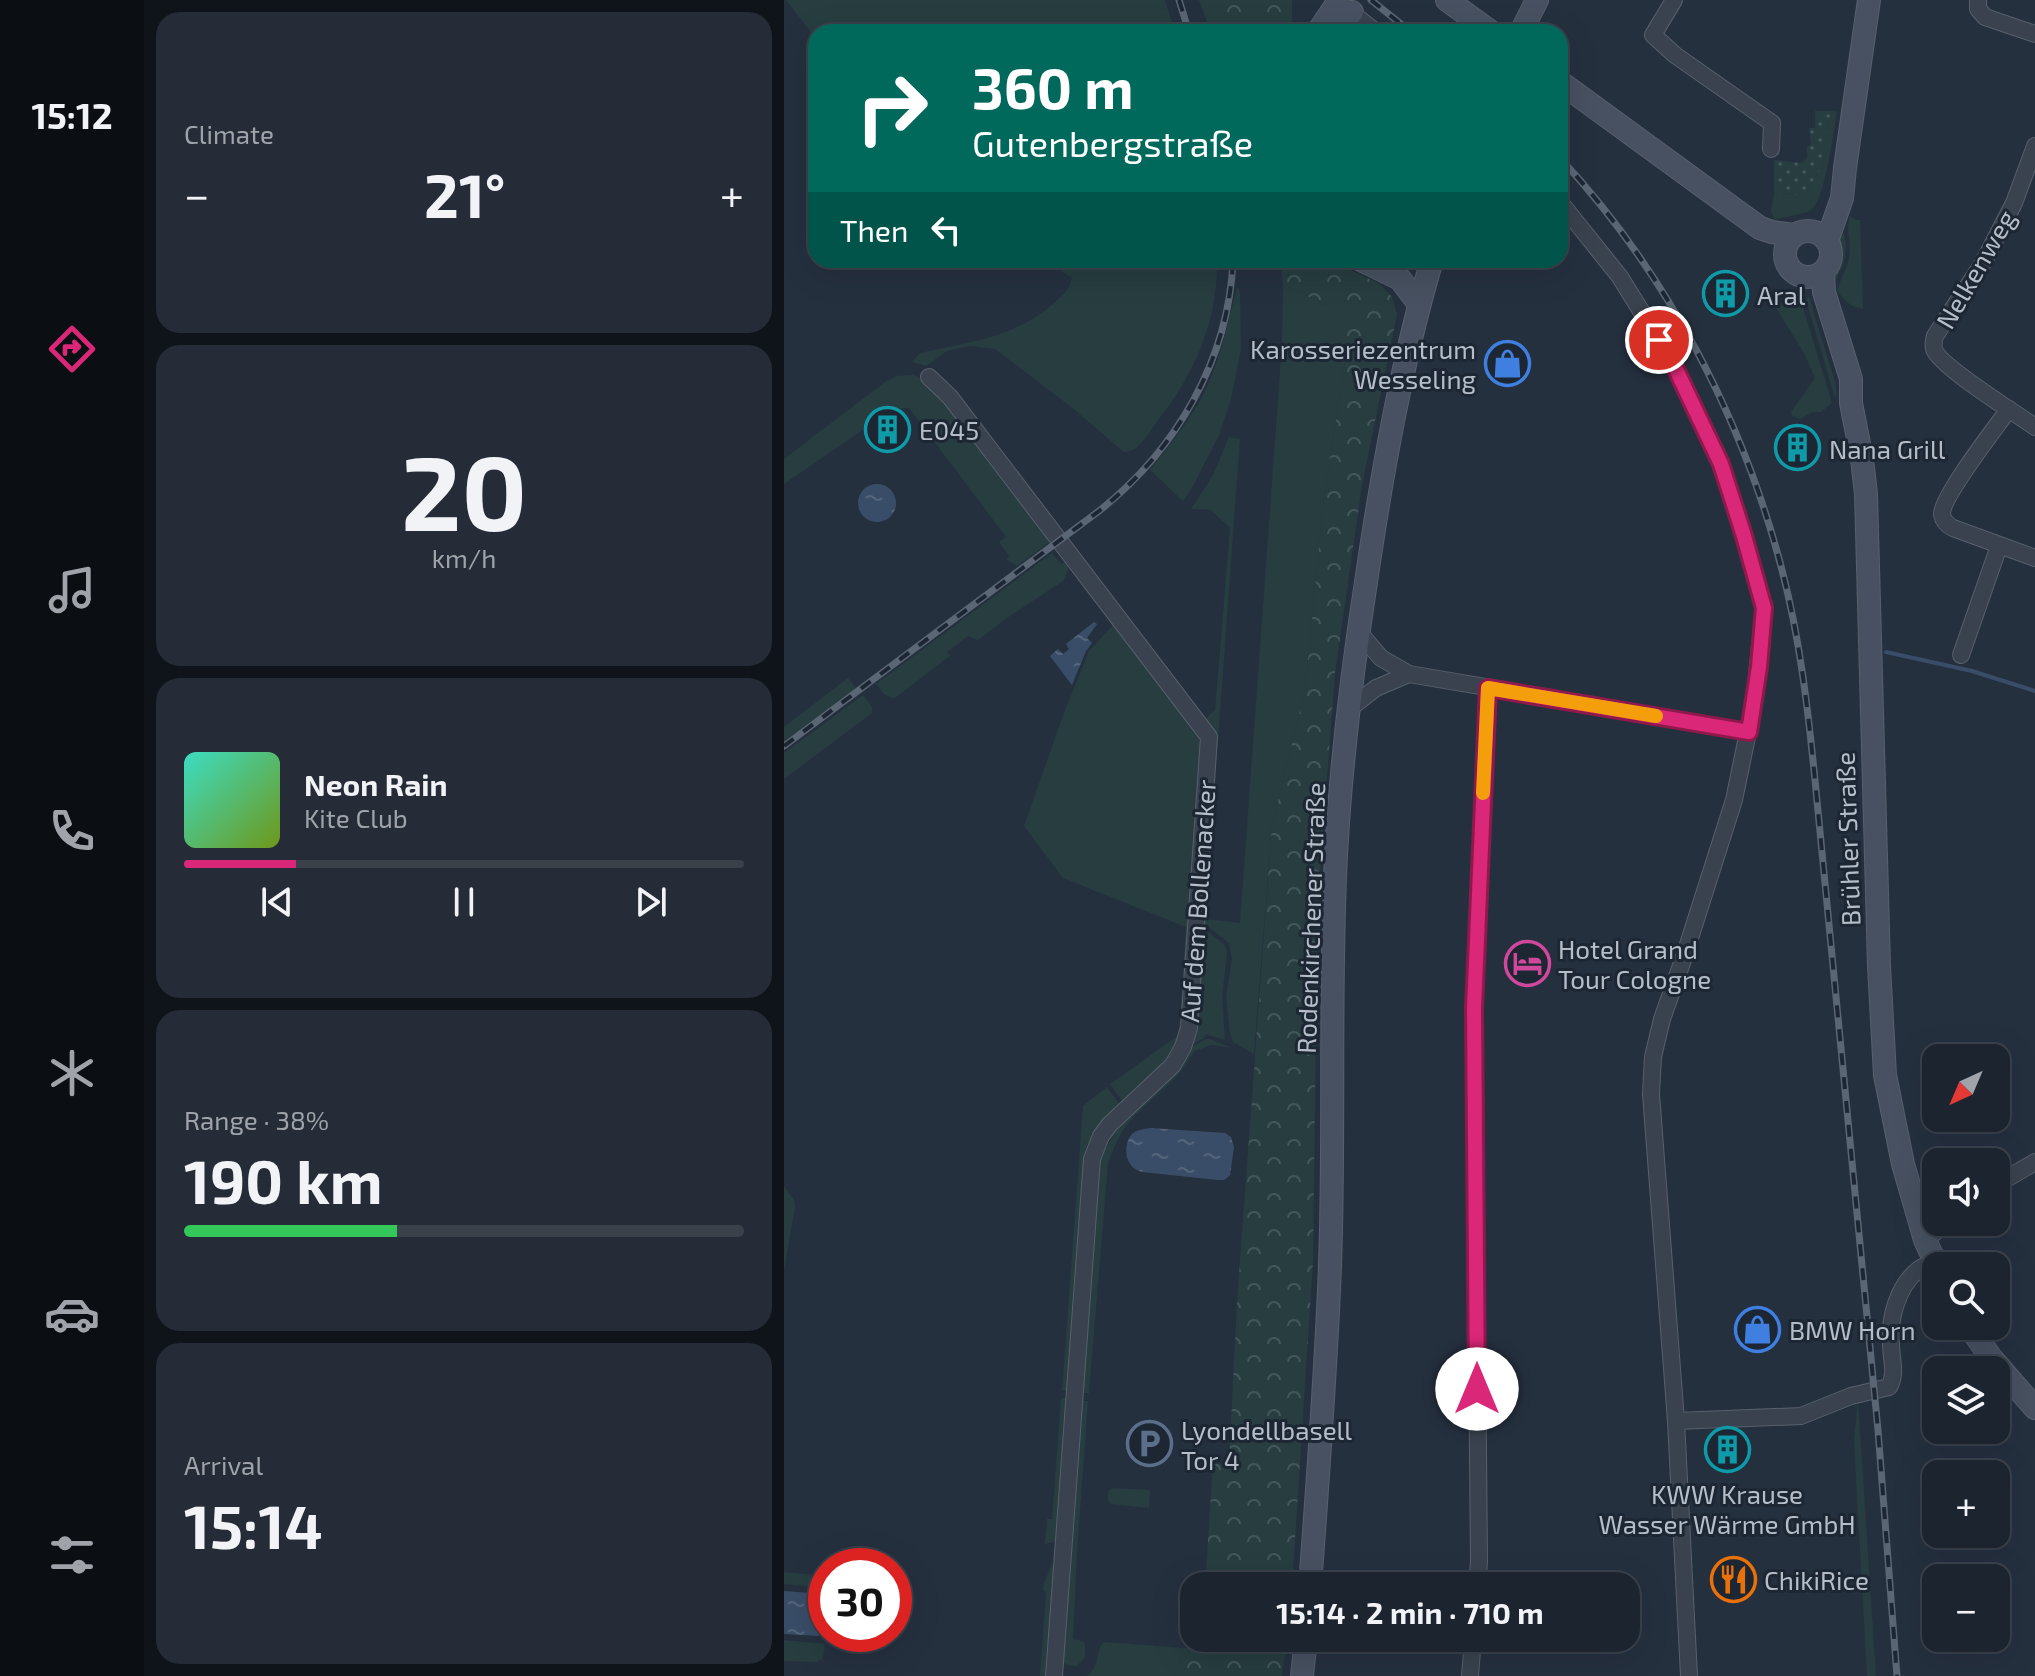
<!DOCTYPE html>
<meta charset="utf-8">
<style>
body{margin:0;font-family:"Exo 2",sans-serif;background:#252c37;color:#f1f3f6;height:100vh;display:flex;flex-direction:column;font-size:30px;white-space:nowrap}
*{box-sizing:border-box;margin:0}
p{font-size:26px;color:#a0a4aa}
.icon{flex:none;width:44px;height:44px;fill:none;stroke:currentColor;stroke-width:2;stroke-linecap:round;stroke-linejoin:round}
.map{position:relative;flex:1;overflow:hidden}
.sheet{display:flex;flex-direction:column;gap:12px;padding:12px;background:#0f141a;width:640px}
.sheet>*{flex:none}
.hud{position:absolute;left:24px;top:24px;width:760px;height:244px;border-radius:24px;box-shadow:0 8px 32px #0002,0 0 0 2px #3a414b;background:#00695c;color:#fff;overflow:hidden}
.needle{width:52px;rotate:224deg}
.fabs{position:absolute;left:1138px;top:1044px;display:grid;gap:16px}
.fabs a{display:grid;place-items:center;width:88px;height:88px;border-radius:16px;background:#1c242f;box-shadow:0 8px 32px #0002,0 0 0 2px #3a414b;font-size:40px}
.speed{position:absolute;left:24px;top:1548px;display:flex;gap:16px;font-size:40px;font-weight:700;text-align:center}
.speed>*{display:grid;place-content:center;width:104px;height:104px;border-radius:50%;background:#1c242f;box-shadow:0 8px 32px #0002,0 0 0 2px #3a414b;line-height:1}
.speed .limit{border:12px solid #d22;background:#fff;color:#111}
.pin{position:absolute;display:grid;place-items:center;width:68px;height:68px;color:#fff;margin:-34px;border:4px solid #fff;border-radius:50%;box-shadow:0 2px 8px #0007}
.me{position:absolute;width:88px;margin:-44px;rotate:0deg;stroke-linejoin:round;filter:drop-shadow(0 0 6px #0008)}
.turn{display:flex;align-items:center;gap:28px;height:168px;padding:0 32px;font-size:36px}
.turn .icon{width:104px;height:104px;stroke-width:2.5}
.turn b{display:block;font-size:56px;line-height:68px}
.then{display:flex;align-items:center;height:76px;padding:0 32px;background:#0003;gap:16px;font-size:30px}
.big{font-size:60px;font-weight:700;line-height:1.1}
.sheet .card{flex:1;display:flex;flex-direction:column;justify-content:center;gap:12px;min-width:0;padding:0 28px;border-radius:24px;background:#252c37}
.sheet .dial{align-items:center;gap:0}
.dial b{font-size:104px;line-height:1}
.song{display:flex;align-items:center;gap:24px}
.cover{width:96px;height:96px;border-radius:12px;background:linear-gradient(135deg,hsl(170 70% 55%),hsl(80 70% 35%))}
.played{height:8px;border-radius:4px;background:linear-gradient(90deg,#db2777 20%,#3a414b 20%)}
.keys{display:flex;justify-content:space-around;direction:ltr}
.heat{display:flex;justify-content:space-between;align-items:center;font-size:44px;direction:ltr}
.charge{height:12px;border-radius:6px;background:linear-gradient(90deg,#34c759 38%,#3a414b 0)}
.trip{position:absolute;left:396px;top:1572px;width:460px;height:80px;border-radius:24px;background:#1c242f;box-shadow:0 8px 32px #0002,0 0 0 2px #3a414b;font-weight:700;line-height:80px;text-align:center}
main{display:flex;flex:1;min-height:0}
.tab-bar{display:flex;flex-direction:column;width:144px;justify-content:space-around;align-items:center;background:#0b0e13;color:#a0a4aa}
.tab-bar .icon{width:56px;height:56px}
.tab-bar .active{color:#db2777}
.tab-bar b{font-size:36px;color:#f1f3f6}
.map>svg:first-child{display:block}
.grass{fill:#273d40}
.forest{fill:url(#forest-crowns)}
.garden{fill:url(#garden-dots)}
.water{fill:url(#water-ripples)}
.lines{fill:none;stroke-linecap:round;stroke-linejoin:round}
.stream{stroke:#3a4d68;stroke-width:4}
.street-casing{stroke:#57606c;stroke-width:18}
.secondary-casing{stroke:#57606c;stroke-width:24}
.street{stroke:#39424e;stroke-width:16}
.secondary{stroke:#475161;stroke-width:22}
.rail-casing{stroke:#5b6675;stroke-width:7}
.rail{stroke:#1d2734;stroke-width:4;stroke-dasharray:12;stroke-linecap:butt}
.route-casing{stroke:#8e194d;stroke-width:20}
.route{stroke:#db2777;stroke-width:14}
.slow{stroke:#f59e0b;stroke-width:14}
.labels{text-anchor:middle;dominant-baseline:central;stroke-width:6;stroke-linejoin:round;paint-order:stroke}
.street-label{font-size:26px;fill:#b5bdc9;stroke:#1d2734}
.poi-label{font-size:26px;fill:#b5bdc9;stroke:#1d2734;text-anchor:start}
</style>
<main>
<nav class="tab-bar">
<b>15:12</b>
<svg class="icon active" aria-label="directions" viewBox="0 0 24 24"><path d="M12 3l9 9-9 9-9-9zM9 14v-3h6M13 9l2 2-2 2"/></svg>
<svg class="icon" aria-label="music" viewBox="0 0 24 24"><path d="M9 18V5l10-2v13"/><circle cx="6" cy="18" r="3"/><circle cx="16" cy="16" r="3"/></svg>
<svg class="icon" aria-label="phone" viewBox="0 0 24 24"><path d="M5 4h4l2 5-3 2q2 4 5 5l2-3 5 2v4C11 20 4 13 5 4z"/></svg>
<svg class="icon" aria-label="climate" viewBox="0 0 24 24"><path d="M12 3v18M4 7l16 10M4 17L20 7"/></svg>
<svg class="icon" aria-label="car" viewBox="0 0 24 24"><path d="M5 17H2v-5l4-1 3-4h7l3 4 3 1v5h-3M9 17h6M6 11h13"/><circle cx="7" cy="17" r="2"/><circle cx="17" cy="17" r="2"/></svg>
<svg class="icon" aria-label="filters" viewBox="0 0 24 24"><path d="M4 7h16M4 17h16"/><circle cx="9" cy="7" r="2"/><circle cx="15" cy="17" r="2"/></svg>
</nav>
<section class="sheet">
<div class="card"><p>Climate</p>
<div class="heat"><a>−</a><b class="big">21°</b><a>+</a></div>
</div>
<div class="card dial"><b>20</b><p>km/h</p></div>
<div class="card">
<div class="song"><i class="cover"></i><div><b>Neon Rain</b><p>Kite Club</p></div></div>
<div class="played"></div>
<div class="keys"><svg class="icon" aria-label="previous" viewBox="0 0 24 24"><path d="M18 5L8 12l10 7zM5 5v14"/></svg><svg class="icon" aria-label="pause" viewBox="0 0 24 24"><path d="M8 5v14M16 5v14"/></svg><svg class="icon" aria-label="next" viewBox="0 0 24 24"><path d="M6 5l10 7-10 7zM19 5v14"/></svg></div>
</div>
<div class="card"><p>Range · 38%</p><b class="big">190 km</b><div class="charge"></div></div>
<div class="card"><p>Arrival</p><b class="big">15:14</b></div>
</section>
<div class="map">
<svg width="1251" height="1676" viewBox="0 0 1251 1676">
<defs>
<pattern id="forest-crowns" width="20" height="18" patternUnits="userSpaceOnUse" patternTransform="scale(2)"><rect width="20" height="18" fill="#273d40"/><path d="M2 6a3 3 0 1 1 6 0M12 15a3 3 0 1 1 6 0" fill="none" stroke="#44575a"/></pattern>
<pattern id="garden-dots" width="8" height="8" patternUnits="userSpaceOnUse" patternTransform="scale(2)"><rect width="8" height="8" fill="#273d40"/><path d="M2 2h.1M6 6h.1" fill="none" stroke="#44575a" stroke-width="1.8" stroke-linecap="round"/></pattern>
<pattern id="water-ripples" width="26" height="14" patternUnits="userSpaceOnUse" patternTransform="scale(2)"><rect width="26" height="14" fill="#3a4d68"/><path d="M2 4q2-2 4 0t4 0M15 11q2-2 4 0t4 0" fill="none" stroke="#54657c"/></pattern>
</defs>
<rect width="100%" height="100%" fill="#25303f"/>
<g class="grass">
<polygon points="2,0 381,0 391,32 32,32 32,39"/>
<path d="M1049,111L1053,112C1049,132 1042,198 1027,210C1023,213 996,219 990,219L987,211L990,194L1020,195L1039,165L1041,136Z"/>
<path d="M1066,216L1072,220H1076L1079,309C1067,307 1060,301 1053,290C1058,276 1065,266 1066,250C1066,239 1062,227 1066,216Z"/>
<path d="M1058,230C1067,249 1059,270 1047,287V273L1051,264L1053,252L1050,234Z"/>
<path d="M260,260H433C434,320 411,373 375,419C368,428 360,442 352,448C348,451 344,451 340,452L286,406L211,349L186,346L163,351L142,366L128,362L136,353C184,342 233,337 270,303C279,295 285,290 288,278Z"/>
<polygon points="499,284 561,315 561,363 540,496 521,690 488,825 470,1054 449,1042 446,1034 442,997 448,959 445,943 418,922 423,717 431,710 446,528 427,510 407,509 429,475 445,437 456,439 421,919 456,923 498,344"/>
<path d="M453,287L456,291L457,349L448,395L436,433L409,486L399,501L366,470C386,444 413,413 425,382C438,352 445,319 453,287Z"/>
<polygon points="1006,294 1012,295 1018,304 1048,403 1037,412 1029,412 1016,419 1008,416 1007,412 1031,378 1020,353 992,308"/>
<polygon points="1025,297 1051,382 1053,393 1051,398 1022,300"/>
<polygon points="129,375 140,380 155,393 268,540 233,566 222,559 225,556 215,542 222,537 125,408 109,409 0,484 0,459 101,382 112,376"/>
<path d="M268,553L277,564L284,560V571L279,581L220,620L194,640L184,636L163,652L167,655L111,698C101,697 98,692 92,684Z"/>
<polygon points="330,624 412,731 418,748 400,1015 393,1044 383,1060 339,1102 326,1084 395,1035 402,927 279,878 240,826 281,710 305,651"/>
<polygon points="64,678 72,688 0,741 0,727"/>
<polygon points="79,695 88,707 88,713 0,779 0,753"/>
<polygon points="418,927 441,945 443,952 438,997 441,1040 422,1034 420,1038 407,1045"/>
<polygon points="422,1039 426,1039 448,1048 428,1045 411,1051 392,1077 350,1116 339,1130 331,1145 324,1163 305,1393 297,1393 316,1160 334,1127 391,1075 407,1047"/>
<polygon points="323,1087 336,1105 320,1120 283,1391 278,1391 299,1106"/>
<polygon points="0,1186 10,1200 11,1207 0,1270"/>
<polygon points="277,1398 283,1398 272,1538 270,1542 261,1544 263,1519 268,1519"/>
<polygon points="1074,1400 1092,1676 1083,1676 1070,1441"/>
<path d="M296,1401H304L293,1552L289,1639L298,1641L301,1644V1656L298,1661L292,1666C284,1666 280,1665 277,1657L286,1544L289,1531V1498Z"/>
<polygon points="329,1488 366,1490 365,1508 327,1504 324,1500 324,1491"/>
<polygon points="268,1563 270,1567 262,1676 256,1676 262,1592 258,1589"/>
<polygon points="0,1572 42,1576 42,1588 0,1584"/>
<polygon points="0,1640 41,1644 39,1658 33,1662 0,1661"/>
<path d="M320,1642L399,1648L394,1676H303C318,1664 310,1652 320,1642Z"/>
</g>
<g class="forest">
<polygon points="415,0 508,0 508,32 427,32"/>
<polygon points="496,260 545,260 596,284 608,297 613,314 578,485 551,673 537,855 533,938 529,1260 508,1586 421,1586 429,1464 445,1463 453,1302 488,825 521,690 540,496 561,363 561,315 499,284"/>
<polygon points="417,1638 503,1638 498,1676 394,1676 399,1648 416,1649"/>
</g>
<polygon class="garden" points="1031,111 1049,111 1041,136 1043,137 1039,165 1020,195 990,194 990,160 1018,163 1023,158 1023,147 1027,145 1025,128 1031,128"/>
<g class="water">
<circle cx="93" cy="503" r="19"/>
<polygon points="310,622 313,624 303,638 308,643 302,651 288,685 266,656 274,649 279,654 285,649 282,644"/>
<path d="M366,1128L441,1133L447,1137L450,1147L446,1175L440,1180H434L358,1172C355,1171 348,1168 347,1165C340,1157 341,1142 348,1134C352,1130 361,1129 366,1128Z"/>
<polygon points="0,1591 38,1594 35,1636 0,1634"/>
</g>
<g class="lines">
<polyline class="stream" points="1102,652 1188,671 1251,691"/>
<defs>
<g id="street">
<polyline points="890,0 869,35 891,55 988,123 987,149"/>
<polyline points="1194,0 1194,9 1201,17 1251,34"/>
<polyline points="559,6 592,32"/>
<path d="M1251,146L1230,203L1199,263L1151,336C1150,338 1149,347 1150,349C1155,366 1233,414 1251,427"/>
<polyline points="776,202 836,277 888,361 937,464 960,536 980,608 970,703 950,800 900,957 878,1019 869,1057 867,1094 892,1421 905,1676"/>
<polyline points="145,377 166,397 425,737 405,1028 399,1047 389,1065 326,1124 317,1136 308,1159 270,1676"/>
<path d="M1225,409C1213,426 1158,496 1158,514C1159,521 1163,525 1169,528L1251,558"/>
<polyline points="574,631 597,658 625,674 965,732"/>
<polyline points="1177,655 1215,546"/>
<polyline points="565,709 592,688 625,674"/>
<polyline points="1212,1185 1251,1162"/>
<polyline points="1141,1240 1164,1222"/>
<path d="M892,1421L1017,1416L1067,1396L1105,1387C1113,1374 1107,1359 1107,1344C1105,1319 1113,1287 1134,1270C1139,1266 1146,1264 1151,1262"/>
<polyline points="693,1586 695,1562 690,1008 704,688"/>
<polyline points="686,1676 689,1638"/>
</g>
<g id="secondary">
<polyline points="663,0 707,32"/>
<polyline points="534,32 554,2"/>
<polyline points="552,32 568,12"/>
<polyline points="737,32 753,0"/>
<polyline points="776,82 976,228 988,232 1010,235"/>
<circle cx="1024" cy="254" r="23"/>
<polyline points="1043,241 1058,198 1061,168 1085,0"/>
<polyline points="577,260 616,279 635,304"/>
<polyline points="1039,272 1040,292 1067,379 1067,403 1078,459 1082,494 1095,966 1101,1075 1119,1164 1141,1240 1153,1266"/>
<polyline points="1185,1326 1208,1359 1251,1408"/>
<path d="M526,1586C534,1479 542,1372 546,1265C551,1128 545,991 552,855C557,764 568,672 582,582C598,473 617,365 648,260"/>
<polyline points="518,1676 522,1638"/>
</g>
</defs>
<use href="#street" class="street-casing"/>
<use href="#secondary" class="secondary-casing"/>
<use href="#street" class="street"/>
<use href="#secondary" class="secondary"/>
<defs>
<g id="rail">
<polyline points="395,0 405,32"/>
<polyline points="587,0 627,32"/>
<path d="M776,158C883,273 959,419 998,570C1016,639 1024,710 1031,780L1094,1430L1113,1676"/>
<path d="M0,746L315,511C392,450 445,360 449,260"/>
</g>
</defs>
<use href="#rail" class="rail-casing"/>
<use href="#rail" class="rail"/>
</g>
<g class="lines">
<defs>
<polyline id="route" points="693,1389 690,1008 704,688 965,732 975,667 980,608 960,536 937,464 888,361 875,340"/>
</defs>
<use href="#route" class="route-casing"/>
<use href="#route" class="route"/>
<polyline class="slow" points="699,793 704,688 872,716"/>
</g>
<defs>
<symbol id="building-ring" viewBox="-11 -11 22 22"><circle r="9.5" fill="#1d2734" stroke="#0f9aa8" stroke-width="1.5"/><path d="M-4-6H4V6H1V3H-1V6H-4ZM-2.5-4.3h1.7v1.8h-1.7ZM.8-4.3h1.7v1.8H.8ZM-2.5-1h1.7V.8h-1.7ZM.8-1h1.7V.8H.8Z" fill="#0f9aa8"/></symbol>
<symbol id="shop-ring" viewBox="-11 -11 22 22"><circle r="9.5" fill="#1d2734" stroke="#3f7fe0" stroke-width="1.5"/><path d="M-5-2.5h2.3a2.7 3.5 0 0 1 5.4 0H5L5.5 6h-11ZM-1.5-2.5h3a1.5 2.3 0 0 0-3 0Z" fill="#3f7fe0"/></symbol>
<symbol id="hotel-ring" viewBox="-11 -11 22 22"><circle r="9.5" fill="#1d2734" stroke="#d1479c" stroke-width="1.5"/><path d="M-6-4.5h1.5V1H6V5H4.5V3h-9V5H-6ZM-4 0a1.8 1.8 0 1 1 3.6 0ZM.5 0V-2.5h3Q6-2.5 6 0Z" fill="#d1479c"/></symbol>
<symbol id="parking-ring" viewBox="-11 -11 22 22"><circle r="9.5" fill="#1d2734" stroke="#5c6f8a" stroke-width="1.5"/><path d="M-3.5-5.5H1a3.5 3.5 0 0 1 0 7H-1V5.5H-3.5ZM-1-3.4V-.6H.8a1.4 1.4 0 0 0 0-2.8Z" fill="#5c6f8a"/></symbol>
<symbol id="restaurant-ring" viewBox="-11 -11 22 22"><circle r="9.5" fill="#1d2734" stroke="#e8710a" stroke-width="1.5"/><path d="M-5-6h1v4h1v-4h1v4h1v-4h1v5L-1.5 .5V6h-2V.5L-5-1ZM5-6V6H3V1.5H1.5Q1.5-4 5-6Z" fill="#e8710a"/></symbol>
</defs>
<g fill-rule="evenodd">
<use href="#building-ring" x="916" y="268" width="51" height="51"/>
<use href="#shop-ring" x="698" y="338" width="51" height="51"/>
<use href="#building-ring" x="78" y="404" width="51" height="51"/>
<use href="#building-ring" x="988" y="422" width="51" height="51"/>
<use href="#hotel-ring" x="718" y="938" width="51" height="51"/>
<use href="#shop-ring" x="948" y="1304" width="51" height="51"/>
<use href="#parking-ring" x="340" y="1418" width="51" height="51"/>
<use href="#building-ring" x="918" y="1424" width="51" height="51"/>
<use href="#restaurant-ring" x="924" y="1554" width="51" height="51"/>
</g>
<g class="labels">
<g class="street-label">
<text transform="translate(1191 269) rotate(-60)">Nelkenweg</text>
<text transform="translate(1063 839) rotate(-92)">Brühler Straße</text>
<text transform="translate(413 901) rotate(-86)">Auf dem Bollenacker</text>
<text transform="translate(526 918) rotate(-88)">Rodenkirchener Straße</text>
</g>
<g class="poi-label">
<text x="973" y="294">Aral</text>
<text x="692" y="348" text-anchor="end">Karosseriezentrum<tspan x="692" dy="30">Wesseling</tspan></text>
<text x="135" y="429">E045</text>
<text x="1045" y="448">Nana Grill</text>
<text x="774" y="948">Hotel Grand<tspan x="774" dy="30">Tour Cologne</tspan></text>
<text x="1005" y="1329">BMW Horn</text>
<text x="397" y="1429">Lyondellbasell<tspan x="397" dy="30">Tor 4</tspan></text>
<text x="943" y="1493" text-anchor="middle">KWW Krause<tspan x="943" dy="30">Wasser Wärme GmbH</tspan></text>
<text x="980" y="1579">ChikiRice</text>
</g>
</g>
</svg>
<div class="fabs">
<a><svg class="needle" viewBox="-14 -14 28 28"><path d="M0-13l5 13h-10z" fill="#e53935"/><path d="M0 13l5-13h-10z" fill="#a0a4aa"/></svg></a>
<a><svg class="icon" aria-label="sound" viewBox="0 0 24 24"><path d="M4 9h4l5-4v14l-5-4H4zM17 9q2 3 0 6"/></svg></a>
<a><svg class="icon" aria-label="search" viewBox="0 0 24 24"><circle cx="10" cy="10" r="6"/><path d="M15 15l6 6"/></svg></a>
<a><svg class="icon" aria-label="layers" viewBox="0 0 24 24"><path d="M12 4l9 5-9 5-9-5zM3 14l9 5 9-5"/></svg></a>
<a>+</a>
<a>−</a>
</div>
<div class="speed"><div class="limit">30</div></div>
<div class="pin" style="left:875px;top:340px;background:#d93025"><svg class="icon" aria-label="arrive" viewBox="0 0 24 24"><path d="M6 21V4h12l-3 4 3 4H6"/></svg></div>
<svg class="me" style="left:693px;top:1389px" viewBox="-20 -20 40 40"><circle r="19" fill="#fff"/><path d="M0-13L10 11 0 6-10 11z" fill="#db2777"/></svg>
<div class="trip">15:14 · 2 min · 710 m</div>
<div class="hud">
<div class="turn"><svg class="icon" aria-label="right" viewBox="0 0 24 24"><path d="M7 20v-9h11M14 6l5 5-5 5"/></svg><div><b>360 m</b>Gutenbergstraße</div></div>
<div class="then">Then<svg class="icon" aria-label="left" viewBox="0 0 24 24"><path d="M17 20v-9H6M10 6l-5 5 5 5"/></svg></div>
</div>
</div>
</main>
